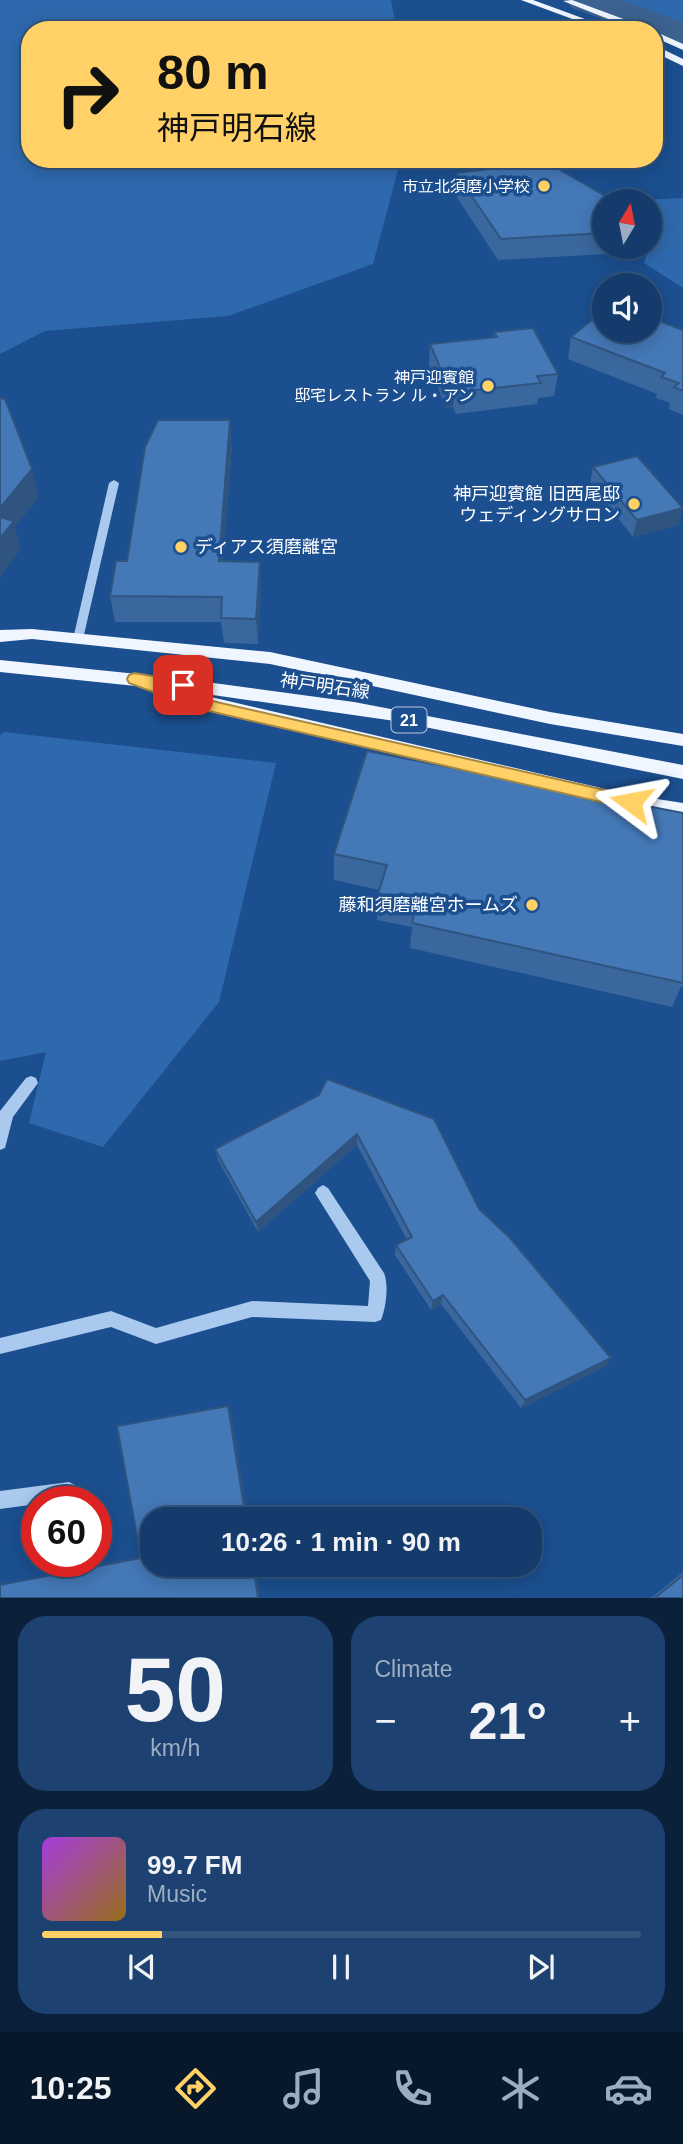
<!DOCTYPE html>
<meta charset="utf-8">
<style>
body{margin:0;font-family:Arial,"Noto Sans JP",sans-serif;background:#1d4271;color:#f1f3f6;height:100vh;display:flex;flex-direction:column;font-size:26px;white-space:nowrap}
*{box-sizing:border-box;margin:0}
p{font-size:23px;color:#9dadc1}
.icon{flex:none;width:38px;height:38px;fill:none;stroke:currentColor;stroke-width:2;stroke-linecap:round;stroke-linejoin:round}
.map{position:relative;height:1598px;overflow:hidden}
.drawer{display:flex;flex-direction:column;gap:18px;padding:18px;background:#0b203b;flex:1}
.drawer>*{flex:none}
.banner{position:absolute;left:21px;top:21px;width:642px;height:147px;border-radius:28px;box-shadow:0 4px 18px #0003,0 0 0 2px #33557e;background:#ffd166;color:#111;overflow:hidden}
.needle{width:46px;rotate:10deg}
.buttons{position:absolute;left:592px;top:189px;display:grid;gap:14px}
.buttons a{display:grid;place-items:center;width:70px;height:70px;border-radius:50%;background:#143b6b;box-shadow:0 4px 18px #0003,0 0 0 2px #33557e;font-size:35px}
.speed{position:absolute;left:21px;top:1486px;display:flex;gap:14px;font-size:35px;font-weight:700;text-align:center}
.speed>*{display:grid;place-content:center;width:91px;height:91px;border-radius:50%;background:#143b6b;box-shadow:0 4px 18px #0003,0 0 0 2px #33557e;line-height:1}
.speed .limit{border:10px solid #d22;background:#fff;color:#111}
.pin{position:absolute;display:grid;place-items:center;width:60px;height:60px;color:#fff;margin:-30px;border-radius:14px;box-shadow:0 4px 10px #0006}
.me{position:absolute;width:77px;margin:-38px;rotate:283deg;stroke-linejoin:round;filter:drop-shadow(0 0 5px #0008)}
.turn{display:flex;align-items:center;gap:24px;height:147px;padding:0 21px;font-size:32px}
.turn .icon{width:91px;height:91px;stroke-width:2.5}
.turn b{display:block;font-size:49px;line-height:60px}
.big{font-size:52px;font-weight:700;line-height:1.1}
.drawer .tile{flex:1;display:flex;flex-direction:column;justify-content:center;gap:10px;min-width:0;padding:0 24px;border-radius:28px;background:#1d4271}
.drawer .dial{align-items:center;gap:0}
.dial b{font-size:91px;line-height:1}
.song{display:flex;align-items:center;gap:21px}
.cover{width:84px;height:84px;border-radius:10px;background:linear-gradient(135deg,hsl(280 70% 55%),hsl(40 70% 35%))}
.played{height:7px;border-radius:4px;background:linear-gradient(90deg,#ffd166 20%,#33557e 20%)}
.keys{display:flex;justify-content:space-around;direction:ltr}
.heat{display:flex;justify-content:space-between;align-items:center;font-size:38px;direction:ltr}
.drawer .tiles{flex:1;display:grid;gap:18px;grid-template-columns:1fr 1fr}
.tile:last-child{grid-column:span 2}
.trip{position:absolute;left:140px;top:1507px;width:402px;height:70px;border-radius:28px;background:#143b6b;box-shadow:0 4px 18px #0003,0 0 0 2px #33557e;font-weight:700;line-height:70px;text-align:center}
.tabs{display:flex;height:112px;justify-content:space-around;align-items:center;background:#08182b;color:#9dadc1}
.tabs .icon{width:49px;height:49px}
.tabs .current{color:#ffd166}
.tabs b{font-size:32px;color:#f1f3f6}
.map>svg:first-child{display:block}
.green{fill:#2e69ad}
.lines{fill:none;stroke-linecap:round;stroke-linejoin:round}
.river{fill:#3c6290;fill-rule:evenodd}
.minor{fill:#a9c9ee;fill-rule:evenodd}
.major{fill:#f0f6ff;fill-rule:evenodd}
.wall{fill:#3a679d}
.shaded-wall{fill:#305480}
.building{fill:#4478b7;stroke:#305480;stroke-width:2}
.route{fill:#ffd166;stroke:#a68842;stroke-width:2}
.poi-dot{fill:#ffd166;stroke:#1b4f8f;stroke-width:2.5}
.labels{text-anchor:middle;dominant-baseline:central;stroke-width:7;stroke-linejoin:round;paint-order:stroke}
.far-poi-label{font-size:16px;fill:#fff;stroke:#1b4f8f;text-anchor:end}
.shield{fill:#1b4f8f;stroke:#bbcadd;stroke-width:2}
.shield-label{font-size:16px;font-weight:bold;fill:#fff}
.poi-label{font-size:18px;fill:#fff;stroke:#1b4f8f;text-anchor:end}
.street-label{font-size:18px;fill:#fff;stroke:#1b4f8f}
</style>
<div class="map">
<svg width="683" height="1598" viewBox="0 0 683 1598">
<rect width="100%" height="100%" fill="#1b4f8f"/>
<g class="green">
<polygon points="0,0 391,0 397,30 30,30 30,159 401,159 373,264 228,316 45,331 0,354"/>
<polygon points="579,0 683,0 683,41 654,26"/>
<polygon points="683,198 683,288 644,263 649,247 649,201 622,201"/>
<polygon points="4,732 276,763 219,1002 103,1147 29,1123 46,1052 0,1061 0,735"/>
</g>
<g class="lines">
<polygon class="river" points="566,0 622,0 683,22 683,49 654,38 654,30 633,30 572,8"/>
<g class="minor">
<polygon points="114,480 119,483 83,639 78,643 73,639 109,483"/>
<polygon points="31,1076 36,1078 38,1083 13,1117 5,1148 0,1150 0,1111 26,1078"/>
<path d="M323,1185L328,1188L384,1273C389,1285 386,1308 381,1320L375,1322L252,1317L156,1344L111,1327L0,1354V1338L111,1311L156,1328L252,1301L368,1306L370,1281L318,1198L315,1193L318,1188Z"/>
<polygon points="69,1482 75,1485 78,1491 75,1497 57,1502 37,1502 37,1504 0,1509 0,1491"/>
</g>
<g class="major">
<polygon points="521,0 533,0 615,30 602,30"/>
<polygon points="572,0 648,28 649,30 636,30 563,1"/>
<polygon points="654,31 683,44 683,50 654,37"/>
<polygon points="654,45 683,59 683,66 654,52"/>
<polygon points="32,629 270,652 550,712 683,734 683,746 550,724 270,664 32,639 0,642 0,630"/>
<polygon points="0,660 177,678 354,702 683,765 683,779 395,721 185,691 631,795 683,803 683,817 631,809 196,708 156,693 155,688 0,672"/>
</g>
</g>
<g class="wall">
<polygon points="540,159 577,159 548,163 604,201 604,247 649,247 649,222 663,230 659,251 498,260 454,193 456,173 542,162"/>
<polygon points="683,330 683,415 669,409 670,403 656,398 657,394 568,359 571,337"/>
<polygon points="494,332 558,374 554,396 538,398 537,404 456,414 453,407 446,408 429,365 430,344 493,337"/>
<polygon points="232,445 223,561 261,587 258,644 224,643 221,622 115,622 110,596"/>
<polygon points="593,467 683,508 678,525 633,537 590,483"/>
<polygon points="683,813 683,987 681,987 672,1007 410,948 412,927 377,920 378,894 380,890 334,880 334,854"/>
<polygon points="319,1095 479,1209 611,1358 606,1366 521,1408 441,1304 431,1310 395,1255 396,1245 407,1240 357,1145 258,1232 218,1160 215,1149"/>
<polygon points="683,1572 683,1598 651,1598"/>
</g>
<g class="shaded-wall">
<polygon points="544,159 577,159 543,164"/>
<polygon points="455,385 453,407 446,408 448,386"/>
<polygon points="230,420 232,445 221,587 219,561"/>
<polygon points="32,469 39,497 15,527 21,549 0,577 0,508"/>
<polygon points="683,508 678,525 633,537 637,520"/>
<polygon points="260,562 261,587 258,644 256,619"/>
<polygon points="357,1134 357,1145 258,1232 256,1222"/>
<polygon points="443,1295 441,1304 431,1310 433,1301"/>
<polygon points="611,1358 606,1366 521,1408 525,1400"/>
<polygon points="228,1406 232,1416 248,1519 246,1519"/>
<polygon points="253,1564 255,1564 260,1598 258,1598"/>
</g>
<g class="building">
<polygon points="546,162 614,201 604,201 604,233 501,239 456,173"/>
<polygon points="649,222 663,230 649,231"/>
<polygon points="604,310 604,331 649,331 649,317 683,330 683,391 674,387 679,383 661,377 665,373 571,337"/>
<polygon points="533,328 558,374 537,376 541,383 458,392 455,385 448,386 430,344 497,337 494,332"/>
<polygon points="0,398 5,399 32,469 0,508"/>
<polygon points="158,420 230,420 219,561 260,562 256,619 221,618 222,597 110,596 116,561 127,561 145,447"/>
<polygon points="637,456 683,508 637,520 593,467"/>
<polygon points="0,517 14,521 0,538"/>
<polygon points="367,751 683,813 683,983 412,923 417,903 378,894 387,865 334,854"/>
<polygon points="327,1079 434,1119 479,1209 510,1238 611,1358 525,1400 443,1295 433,1301 396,1245 412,1237 357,1134 256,1222 215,1149 319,1095"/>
<polygon points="228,1406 246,1519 152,1519 152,1564 253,1564 258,1598 0,1598 0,1585 141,1558 117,1426"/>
<polygon points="683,1575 683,1598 655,1598"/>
</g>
<polygon class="route" points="134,673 189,682 191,685 189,689 180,690 199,698 631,796 639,802 631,809 196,708 129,683 127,679 129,675"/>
<g class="poi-dot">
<circle cx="544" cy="186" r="7"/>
<circle cx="488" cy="386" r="7"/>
<circle cx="634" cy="504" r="7"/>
<circle cx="181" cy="547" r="7"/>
<circle cx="532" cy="905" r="7"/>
</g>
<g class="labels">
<g class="far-poi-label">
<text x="530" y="186">市立北須磨小学校</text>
<text x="474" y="377">神戸迎賓館<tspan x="474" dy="18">邸宅レストラン ル・アン</tspan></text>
</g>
<rect class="shield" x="391.5" y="707.5" width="35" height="25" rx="5"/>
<g class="shield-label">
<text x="409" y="720">21</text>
</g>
<g class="poi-label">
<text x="620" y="494">神戸迎賓館 旧西尾邸<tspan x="620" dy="21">ウェディングサロン</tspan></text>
<text x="195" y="547" text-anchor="start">ディアス須磨離宮</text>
<text x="518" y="905">藤和須磨離宮ホームズ</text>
</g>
<g class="street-label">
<text transform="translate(325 686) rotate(8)">神戸明石線</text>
</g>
</g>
</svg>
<div class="buttons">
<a><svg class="needle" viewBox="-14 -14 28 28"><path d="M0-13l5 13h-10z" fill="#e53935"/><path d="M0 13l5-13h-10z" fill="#9dadc1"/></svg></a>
<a><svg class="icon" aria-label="sound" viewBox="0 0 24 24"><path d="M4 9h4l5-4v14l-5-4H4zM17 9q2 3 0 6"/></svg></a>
</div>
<div class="speed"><div class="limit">60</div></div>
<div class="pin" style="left:183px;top:685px;background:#d93025"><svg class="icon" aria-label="arrive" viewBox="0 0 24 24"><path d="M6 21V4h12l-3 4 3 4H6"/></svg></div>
<svg class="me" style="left:631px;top:802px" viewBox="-20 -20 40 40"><path d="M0-17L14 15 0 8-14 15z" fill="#ffd166" stroke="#fff" stroke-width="4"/></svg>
<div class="trip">10:26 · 1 min · 90 m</div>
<div class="banner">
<div class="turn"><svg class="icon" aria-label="right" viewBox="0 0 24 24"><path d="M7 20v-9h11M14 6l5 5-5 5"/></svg><div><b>80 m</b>神戸明石線</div></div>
</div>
</div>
<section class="drawer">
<div class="tiles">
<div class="tile dial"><b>50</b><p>km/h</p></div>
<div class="tile"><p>Climate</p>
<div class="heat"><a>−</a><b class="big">21°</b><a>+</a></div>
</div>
<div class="tile">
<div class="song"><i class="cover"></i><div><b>99.7 FM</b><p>Music</p></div></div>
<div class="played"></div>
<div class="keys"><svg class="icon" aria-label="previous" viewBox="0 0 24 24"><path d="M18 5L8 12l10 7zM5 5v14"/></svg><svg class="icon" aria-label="pause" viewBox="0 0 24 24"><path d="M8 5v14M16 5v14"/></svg><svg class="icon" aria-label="next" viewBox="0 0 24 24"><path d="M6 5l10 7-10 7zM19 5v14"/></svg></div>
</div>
</div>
</section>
<nav class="tabs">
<b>10:25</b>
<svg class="icon current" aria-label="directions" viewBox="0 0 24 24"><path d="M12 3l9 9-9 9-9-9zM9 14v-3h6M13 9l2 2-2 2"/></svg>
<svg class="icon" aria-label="music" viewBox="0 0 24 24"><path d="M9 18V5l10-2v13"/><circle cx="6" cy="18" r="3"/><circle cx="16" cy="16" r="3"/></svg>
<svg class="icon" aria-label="phone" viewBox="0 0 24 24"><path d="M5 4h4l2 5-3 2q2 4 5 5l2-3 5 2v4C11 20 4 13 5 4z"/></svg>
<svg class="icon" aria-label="climate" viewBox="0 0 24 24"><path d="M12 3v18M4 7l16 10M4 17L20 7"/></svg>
<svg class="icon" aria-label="car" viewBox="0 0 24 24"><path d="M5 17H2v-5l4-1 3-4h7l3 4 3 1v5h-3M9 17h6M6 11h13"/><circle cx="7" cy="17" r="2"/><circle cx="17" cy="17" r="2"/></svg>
</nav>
